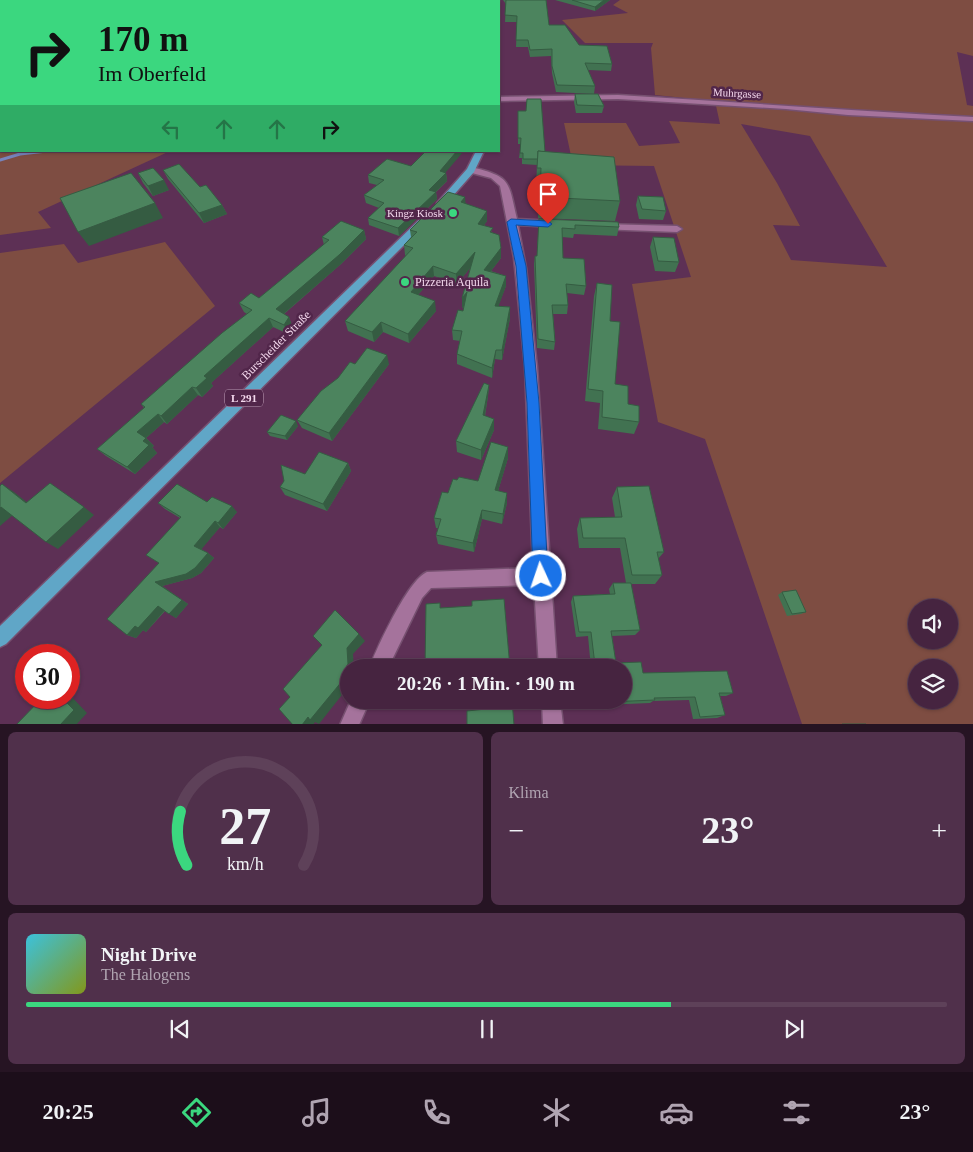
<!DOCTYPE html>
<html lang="de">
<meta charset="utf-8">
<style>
body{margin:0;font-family:Georgia,serif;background:#50304b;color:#f1f3f6;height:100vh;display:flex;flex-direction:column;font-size:19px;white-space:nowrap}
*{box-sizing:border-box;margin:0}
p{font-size:16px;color:#b0a4b1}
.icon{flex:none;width:28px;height:28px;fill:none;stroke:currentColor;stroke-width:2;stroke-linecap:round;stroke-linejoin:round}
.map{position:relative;height:724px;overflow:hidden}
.drawer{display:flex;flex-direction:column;gap:8px;padding:8px;background:#261423;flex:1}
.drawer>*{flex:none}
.banner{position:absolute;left:0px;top:0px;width:500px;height:152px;box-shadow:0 1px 4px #0004,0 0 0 1px #5e4159;background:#3bd77f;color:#111;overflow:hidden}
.buttons{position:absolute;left:908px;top:599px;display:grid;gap:10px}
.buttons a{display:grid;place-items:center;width:50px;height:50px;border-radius:50%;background:#462440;box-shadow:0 1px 4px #0004,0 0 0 1px #5e4159;font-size:25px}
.speed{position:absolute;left:15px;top:644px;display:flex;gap:10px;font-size:25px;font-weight:700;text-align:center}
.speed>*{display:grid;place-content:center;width:65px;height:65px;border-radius:50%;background:#462440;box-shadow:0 1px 4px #0004,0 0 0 1px #5e4159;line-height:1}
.speed .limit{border:8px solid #d22;background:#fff;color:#111}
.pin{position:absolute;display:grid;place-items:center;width:42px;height:42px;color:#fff;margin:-51px -21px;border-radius:50% 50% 50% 0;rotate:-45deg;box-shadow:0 0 5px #0007}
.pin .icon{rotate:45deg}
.me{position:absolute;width:55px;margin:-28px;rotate:357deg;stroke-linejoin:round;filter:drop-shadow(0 0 4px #0008)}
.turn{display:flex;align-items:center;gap:18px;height:105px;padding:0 15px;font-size:22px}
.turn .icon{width:65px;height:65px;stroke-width:2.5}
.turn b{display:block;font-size:35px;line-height:42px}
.lanes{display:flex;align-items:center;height:48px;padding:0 15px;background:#0003;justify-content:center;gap:25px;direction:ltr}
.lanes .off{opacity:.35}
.big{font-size:38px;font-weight:700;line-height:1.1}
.drawer .widget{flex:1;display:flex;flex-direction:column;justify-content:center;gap:8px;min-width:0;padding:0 18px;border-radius:8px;background:#50304b}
.drawer .dial{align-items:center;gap:0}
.dial svg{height:130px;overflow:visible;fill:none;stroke:#5e4159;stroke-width:7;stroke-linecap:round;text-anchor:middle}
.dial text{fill:#f1f3f6;stroke:none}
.song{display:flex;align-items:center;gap:15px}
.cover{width:60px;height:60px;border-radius:8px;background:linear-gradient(135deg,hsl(190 70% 55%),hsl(70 70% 35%))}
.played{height:5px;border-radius:2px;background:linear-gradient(90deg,#3bd77f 70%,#5e4159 70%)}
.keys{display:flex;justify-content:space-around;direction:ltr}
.heat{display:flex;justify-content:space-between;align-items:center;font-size:28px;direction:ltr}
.drawer .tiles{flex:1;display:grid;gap:8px;grid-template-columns:1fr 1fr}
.widget:last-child{grid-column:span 2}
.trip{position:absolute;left:340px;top:659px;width:292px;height:50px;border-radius:25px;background:#462440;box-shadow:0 1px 4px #0004,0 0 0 1px #5e4159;font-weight:700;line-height:50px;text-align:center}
.dock{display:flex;height:80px;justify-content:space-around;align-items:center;background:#1c0e1a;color:#b0a4b1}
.dock .icon{width:35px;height:35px}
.dock .active{color:#3bd77f}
.dock b{font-size:22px;color:#f1f3f6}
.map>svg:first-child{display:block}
.green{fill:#7e4d42;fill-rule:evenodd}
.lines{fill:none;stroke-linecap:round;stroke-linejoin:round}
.stream{stroke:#7784bd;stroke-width:3}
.minor-casing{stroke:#765070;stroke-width:3}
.major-casing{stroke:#765070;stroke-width:3}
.minor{fill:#a5739c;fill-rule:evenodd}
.major{fill:#60a6c7;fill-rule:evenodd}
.wall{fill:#417251}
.shaded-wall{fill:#355c42}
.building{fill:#4c845e;stroke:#355c42}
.route{fill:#1a73e8;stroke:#114b97}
.poi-dot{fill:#3bd77f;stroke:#51264a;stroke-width:2}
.labels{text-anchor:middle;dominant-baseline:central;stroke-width:5;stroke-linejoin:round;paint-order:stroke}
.far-street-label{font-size:11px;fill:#f4d8ed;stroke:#51264a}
.far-poi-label{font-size:11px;fill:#f4d8ed;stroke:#51264a;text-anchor:end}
.shield{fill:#51264a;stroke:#c3a3bc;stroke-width:1}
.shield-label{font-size:11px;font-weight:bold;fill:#f4d8ed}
.poi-label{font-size:12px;fill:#f4d8ed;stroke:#51264a;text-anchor:start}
.street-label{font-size:12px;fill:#f4d8ed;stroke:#51264a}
</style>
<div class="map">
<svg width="973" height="725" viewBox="0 0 973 725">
<rect width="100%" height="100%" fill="#5d3055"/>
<g class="green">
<path d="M620,0H973V56L957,52L967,105L973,106V724H802L705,439L658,422L632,284L691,277L654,166L573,165L564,123H626L639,146L680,143L669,121L720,124L715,101L655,95L651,48L653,43H585L562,20L628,13L613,5ZM741,124L810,136L887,267L791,260L773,225L800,226L777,183ZM916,608H949V640H916ZM916,668H949V700H916Z"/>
<polygon points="0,112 1,151 170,151 38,212 51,228 0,235"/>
<polygon points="165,242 215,306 0,483 0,253 64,244 78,263"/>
</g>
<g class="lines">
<polyline class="stream" points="0,160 20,154 47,151"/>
<defs>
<g id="minor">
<path d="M618,95C736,102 855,111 973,117V121L848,115L786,109L618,99L499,101V97Z"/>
<path d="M471,167C512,177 508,181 517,219L555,221L560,224L555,227L518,225L526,268L537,367L557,668H539L534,585L431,588L422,598L388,668H369C378,646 408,580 427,572L533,568L525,367L514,258L500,186L491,178L468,172V168Z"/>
<polygon points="602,224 677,226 682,229 677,232 598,229 597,227"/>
<polygon points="351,700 370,700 359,725 340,725"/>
<polygon points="542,700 560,700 563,725 543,725"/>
</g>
<g id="major">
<rect x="476" y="0" width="6" height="1"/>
<polygon points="476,151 484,151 474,172 443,207 437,207 437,203 467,169"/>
<polygon points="422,219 425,220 425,224 6,644 0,647 0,626 419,220"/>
</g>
</defs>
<use href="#minor" class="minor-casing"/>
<use href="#major" class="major-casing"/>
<use href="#minor" class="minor"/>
<use href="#major" class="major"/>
</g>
<g class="wall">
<polygon points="503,0 546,0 549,25 579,45 612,64 611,71 588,70 595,86 594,94 556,92 552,73 551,56 530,57 528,47 516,47 517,22 505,22 506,4"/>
<polygon points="555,0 610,0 595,11"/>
<polygon points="575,94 604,106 602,113 576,113 574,102"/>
<polygon points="518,111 545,152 620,201 615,221 538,218 540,189 536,188 537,165 522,164 522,158 519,158 521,144 518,144"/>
<polygon points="411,166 446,173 447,181 436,192 437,199 399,236 369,225 368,218 379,208 366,203 364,195 377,185 369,183 368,175"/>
<polygon points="163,170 200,187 222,205 227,214 204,223 168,179"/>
<polygon points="138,173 169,190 153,196 143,183"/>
<polygon points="638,196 666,211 663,220 639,219 636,205"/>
<polygon points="466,204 487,221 484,225 493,233 501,258 491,271 506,276 506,286 498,306 510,307 510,318 502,360 495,359 492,378 457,364 457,354 460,341 453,340 452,330 463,311 464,306 462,308 470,268 457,284 434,276 418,295 436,311 409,343 383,332 374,342 348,331 345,321 406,256 405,255 404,245 411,237 410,230"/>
<polygon points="539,219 619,227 617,236 574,234 573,238 562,237 563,258 586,286 584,295 567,293 568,305 567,314 553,314 555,342 554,350 537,348 534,264 535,256 537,256"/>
<polygon points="364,230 366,239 341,264 284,314 289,317 292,326 288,334 273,327 211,383 213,386 202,397 198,395 167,424 164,422 146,438 154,446 152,447 157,453 135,474 106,456 97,449 144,408 141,404 247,314 244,312 239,303 259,298 324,245 322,237"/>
<polygon points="653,237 679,262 675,272 655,271 650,247"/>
<polygon points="597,283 610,321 615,384 639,422 634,434 598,429 600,403 585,401 594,296"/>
<polygon points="355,364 389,364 332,441 302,428 297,420"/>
<polygon points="489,385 488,396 485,416 494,419 494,430 481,460 457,452 456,441"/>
<polygon points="298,426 287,440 270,436 267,432"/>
<polygon points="508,447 508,458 498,491 507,493 507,503 502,524 482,519 474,552 438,544 436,535 438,528 436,528 434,518 457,480 478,481"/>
<polygon points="348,463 351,471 327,511 285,495 280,487"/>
<polygon points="617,487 664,552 658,559 662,575 655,584 631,584 640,630 635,635 612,636 616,663 643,673 733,693 726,696 720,696 725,715 717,718 693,719 689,700 653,701 650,703 603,705 602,700 624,700 624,668 591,668 588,636 576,637 571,602 573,596 610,594 609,589 613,583 626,583 620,548 579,548 577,529 580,518 615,517 612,498"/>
<polygon points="207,502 237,512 223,529 220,527 201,549 208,553 214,558 201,573 192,578 162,586 188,604 176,618 165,611 146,632 143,630 136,638 127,635 159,563 180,518 165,509 158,503"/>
<polygon points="782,592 806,612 801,614 787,616 778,595"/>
</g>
<g class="shaded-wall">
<polygon points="604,0 610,0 595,11 595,7"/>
<polygon points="457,151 464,151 440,179 440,171"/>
<polygon points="446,173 447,181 430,197 429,190"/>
<polygon points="164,180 169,190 153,196 148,186"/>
<polygon points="436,192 437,199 399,236 398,228"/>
<polygon points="465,197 466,207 461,202"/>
<polygon points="155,203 163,218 89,246 78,232"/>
<polygon points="222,205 227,214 204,223 199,213"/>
<polygon points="487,211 487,221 478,234 478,224"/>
<polygon points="364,230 366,239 341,264 280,317 276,309"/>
<polygon points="501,248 501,258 484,280 484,270"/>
<polygon points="475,252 475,262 457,284 456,274"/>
<polygon points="433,266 434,276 412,302 411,292"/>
<polygon points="506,276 506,286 495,316 495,306"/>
<polygon points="467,292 467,303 462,308 462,298"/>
<polygon points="435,301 436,311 409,343 408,334"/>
<polygon points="510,307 510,318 502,360 502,350"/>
<polygon points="289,317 292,326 288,334 284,325"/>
<polygon points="269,318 273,327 211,383 213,386 202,397 196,388 204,376"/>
<polygon points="381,322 383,332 374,342 372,332"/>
<polygon points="496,350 495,359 492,378 492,368"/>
<polygon points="387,355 389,364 332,441 329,433"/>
<polygon points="489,385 488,396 483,426 483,415"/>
<polygon points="192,387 198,395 167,424 161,416"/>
<polygon points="158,414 164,422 146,438 154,446 152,447 157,453 135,474 127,467 143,441 137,432"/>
<polygon points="494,419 494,430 481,460 481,450"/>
<polygon points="296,421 298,426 287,440 285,436"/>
<polygon points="508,447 508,458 495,501 495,490"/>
<polygon points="348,463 351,471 327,511 323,504"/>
<polygon points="2,484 14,492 38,511 26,503"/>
<polygon points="507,493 507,503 502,524 503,514"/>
<polygon points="232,506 237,512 223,529 218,523"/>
<polygon points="1,507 14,514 0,526 0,508"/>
<polygon points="84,507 94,515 58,549 46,542"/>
<polygon points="482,510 482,519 474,552 473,543"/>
<polygon points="215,521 220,527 200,551 194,546"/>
<polygon points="208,553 214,558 201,573 192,578 162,586 188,604 176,618 169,614 155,582"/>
<polygon points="158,606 165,610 146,632 143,630 136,638 127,635 135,626"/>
<polygon points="359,634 365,641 353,654 354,668 349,668 349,681 347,683 349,684 349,686 319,724 315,722 313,725 302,725 347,648"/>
<polygon points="69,694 87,713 76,725 60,725 62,698 69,698"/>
</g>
<g class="building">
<polygon points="367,0 459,0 459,1 368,1"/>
<polygon points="506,0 546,0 549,25 565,25 579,45 607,46 612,64 585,63 595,86 557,85 552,66 552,49 530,50 528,40 516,40 517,16 505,15"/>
<polygon points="572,0 604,0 595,7"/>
<polygon points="575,94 598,94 604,106 577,105"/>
<polygon points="527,99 541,99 545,152 538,151 538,159 523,159 523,153 520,153 521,138 518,138 518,111 526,111"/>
<polygon points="426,151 457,151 440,171 446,173 429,190 436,192 398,228 368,218 384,203 364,195 384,180 368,175 387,159 411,166"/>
<polygon points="538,151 614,157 620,201 540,197 541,168 537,168"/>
<polygon points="179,164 200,187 206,185 222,205 199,213 163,170"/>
<polygon points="153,168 164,180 148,186 138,173"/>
<polygon points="131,173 155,203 78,232 60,198"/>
<polygon points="448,192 465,197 461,202 487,211 478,224 493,228 490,232 499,235 501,248 484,270 506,276 495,306 510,307 502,350 496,350 492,368 457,354 462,331 452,330 458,310 463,311 467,292 462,298 475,252 456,274 433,266 411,292 435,301 408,334 381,322 372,332 345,321 413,248 404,245 417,232 410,230"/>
<polygon points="638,196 663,197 666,211 642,209"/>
<polygon points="539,219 618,222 619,227 575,225 575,229 562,228 563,258 584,259 586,286 566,284 568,305 552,305 555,342 538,339 535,256 537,256"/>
<polygon points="341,221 364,230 339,255 276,309 289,317 284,325 269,318 204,376 207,378 196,388 192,387 161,416 158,414 137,432 146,438 143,441 149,445 127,467 97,449 145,407 141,404 222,333 252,310 239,303 251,293 259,298 299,265 329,240 322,237"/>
<polygon points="653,237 674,238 679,262 658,261"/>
<polygon points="597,283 612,285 610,321 620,322 615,384 628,386 628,404 639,406 639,422 602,417 603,391 588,389"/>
<polygon points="367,348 387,355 329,433 297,420 321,391 338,378 350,362 355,364"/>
<polygon points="484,383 489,385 483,415 494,419 481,450 456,441"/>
<polygon points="281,415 296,421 285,436 267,432"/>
<polygon points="491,442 508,447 495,490 507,493 503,514 482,510 473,543 436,535 441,519 434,518 442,492 448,493 453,479 457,480 459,477 478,481"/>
<polygon points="319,452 348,463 323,504 280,487 284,481 281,465 305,474"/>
<polygon points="50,483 84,507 46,542 1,507 0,508 0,486 2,484 26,503"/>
<polygon points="177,484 207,502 212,497 232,506 218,523 215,521 194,546 208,553 195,568 186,574 155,582 182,600 169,614 158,606 138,628 135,626 127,635 107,619 159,563 146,555 181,517 158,503"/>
<polygon points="649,486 664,552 657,552 662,575 632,575 625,538 583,538 580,518 622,517 617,487"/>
<polygon points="613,583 631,583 640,630 611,631 616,663 641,662 643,673 727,671 733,693 719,693 725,715 700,717 695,697 654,698 655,700 607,702 607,700 624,700 624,668 602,668 602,665 595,665 591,632 579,632 573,596 615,594"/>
<polygon points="796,590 806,612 792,614 782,592"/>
<polygon points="504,599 510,668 425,668 426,604 440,603 440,608 472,606 472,601"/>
<polygon points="335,610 359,634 347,648 348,664 341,677 343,680 310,720 308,717 302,725 293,725 279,709 290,697 283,689 322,645 313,636"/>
<polygon points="42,698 62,698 74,710 60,725 16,725"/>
<polygon points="486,700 512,700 514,725 467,725 467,711 486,709"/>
<polygon points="842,724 866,724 866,725 843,725"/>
</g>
<polygon class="route" points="511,219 548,221 552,224 548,227 516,225 526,266 539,403 548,576 546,581 541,583 535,581 533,576 527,403 516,266 507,222"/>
<g class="poi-dot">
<circle cx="453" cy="213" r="5"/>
<circle cx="405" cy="282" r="5"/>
</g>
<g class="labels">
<g class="far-street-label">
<text transform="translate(737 93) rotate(3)">Muhrgasse</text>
</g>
<g class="far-poi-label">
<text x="443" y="213">Kingz Kiosk</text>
</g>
<rect class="shield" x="225" y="389.5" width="38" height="17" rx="4"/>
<g class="shield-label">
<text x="244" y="398">L 291</text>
</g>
<g class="poi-label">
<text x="415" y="282">Pizzeria Aquila</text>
</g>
<g class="street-label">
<text transform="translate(276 345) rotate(-45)">Burscheider Straße</text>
</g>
</g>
</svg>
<div class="buttons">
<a><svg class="icon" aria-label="sound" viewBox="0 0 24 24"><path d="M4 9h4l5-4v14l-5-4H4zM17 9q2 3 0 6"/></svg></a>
<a><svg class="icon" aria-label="layers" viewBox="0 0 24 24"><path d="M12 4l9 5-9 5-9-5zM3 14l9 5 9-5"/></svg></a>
</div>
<div class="speed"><div class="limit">30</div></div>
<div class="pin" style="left:548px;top:224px;background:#d93025"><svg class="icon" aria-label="arrive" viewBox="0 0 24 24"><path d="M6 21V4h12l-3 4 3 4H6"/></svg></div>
<svg class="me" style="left:541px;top:576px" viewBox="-20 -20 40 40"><circle r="17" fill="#1a73e8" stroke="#fff" stroke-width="3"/><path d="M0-11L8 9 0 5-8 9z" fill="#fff"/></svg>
<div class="trip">20:26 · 1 Min. · 190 m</div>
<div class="banner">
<div class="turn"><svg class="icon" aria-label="right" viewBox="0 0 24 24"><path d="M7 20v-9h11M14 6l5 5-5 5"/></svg><div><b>170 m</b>Im Oberfeld</div></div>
<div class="lanes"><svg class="icon off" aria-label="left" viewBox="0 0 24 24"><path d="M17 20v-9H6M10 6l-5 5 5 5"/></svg><svg class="icon off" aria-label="ahead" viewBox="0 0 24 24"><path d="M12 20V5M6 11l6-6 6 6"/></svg><svg class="icon off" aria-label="ahead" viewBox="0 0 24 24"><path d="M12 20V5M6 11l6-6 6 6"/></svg><svg class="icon" aria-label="right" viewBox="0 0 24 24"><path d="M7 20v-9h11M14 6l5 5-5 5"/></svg></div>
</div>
</div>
<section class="drawer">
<div class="tiles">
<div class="widget dial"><svg viewBox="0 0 100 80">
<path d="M14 69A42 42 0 1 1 86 69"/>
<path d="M14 69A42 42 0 0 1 10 36" stroke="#3bd77f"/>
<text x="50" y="56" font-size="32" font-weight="700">27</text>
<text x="50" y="72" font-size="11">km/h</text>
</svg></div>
<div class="widget"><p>Klima</p>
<div class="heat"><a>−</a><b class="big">23°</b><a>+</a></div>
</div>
<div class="widget">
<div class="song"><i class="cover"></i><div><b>Night Drive</b><p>The Halogens</p></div></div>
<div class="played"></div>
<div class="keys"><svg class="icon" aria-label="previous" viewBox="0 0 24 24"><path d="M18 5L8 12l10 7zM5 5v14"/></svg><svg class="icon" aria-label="pause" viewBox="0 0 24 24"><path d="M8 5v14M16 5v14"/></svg><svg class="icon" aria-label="next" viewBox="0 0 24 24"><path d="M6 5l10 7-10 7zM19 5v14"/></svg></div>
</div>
</div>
</section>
<nav class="dock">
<b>20:25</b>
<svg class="icon active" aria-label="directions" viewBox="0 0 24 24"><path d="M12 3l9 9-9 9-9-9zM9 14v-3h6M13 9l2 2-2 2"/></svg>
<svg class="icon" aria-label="music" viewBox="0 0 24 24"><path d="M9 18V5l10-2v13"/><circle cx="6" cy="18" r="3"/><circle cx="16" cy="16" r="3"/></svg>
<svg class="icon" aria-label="phone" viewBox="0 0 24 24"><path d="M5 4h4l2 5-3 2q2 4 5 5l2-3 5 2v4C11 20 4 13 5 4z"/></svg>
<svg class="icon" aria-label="climate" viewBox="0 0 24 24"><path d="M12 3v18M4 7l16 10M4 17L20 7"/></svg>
<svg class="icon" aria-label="car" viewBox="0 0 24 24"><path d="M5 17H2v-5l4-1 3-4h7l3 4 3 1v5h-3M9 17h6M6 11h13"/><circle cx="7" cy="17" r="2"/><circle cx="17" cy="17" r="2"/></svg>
<svg class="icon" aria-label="filters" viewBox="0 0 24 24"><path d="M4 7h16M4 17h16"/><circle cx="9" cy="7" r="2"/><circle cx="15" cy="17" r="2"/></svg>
<b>23°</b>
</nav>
